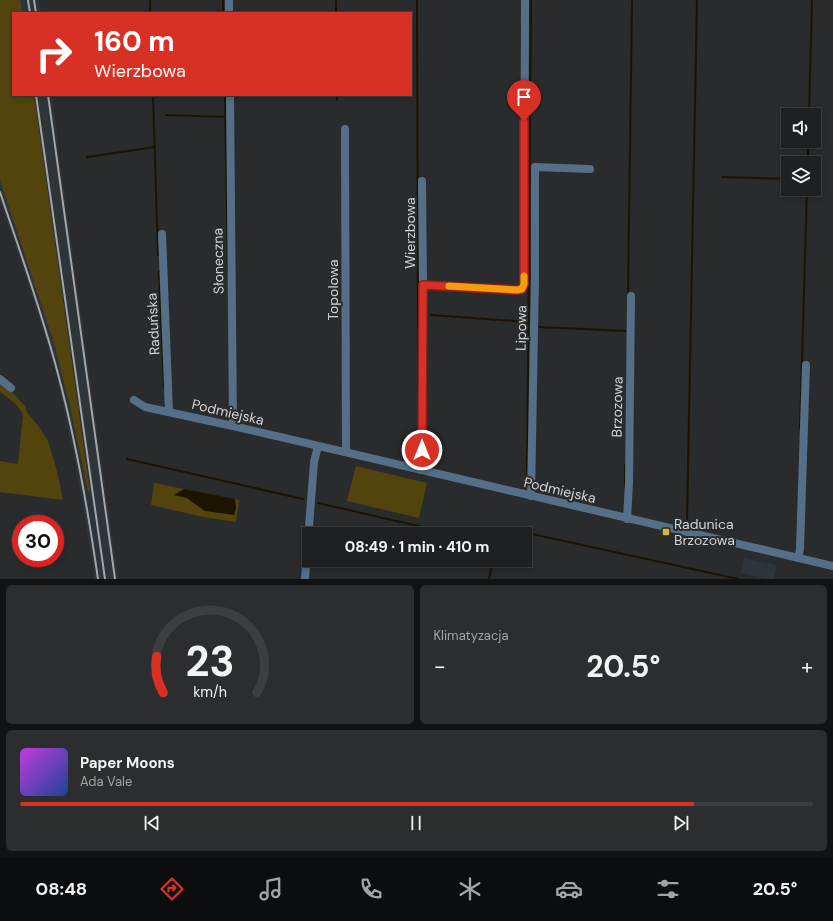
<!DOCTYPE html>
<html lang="pl">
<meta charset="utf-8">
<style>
body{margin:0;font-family:"DM Sans",sans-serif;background:#2c2d2f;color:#f1f3f6;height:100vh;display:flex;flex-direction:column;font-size:15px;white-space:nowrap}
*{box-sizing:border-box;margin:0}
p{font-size:13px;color:#a1a3a5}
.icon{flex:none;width:22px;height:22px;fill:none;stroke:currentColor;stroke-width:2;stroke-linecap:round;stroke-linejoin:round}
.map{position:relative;height:579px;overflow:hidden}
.sheet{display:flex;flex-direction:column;gap:6px;padding:6px;background:#111213;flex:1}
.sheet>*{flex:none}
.banner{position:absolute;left:12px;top:12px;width:400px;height:84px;border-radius:0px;box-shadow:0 2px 6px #0003,0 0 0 1px #3c3e40;background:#d93025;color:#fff;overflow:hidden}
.tools{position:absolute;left:781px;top:108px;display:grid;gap:8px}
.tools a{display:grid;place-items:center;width:40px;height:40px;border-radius:0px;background:#1f2022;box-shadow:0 2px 6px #0003,0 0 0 1px #3c3e40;font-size:20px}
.speed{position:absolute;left:12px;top:515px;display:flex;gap:8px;font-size:20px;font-weight:700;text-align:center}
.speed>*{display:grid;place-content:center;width:52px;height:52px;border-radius:50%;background:#1f2022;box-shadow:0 2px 6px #0003,0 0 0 1px #3c3e40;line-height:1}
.speed .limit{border:6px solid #d22;background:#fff;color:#111}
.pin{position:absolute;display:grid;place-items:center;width:34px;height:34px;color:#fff;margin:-41px -17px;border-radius:50% 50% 50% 0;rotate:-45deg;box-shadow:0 0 4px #0007}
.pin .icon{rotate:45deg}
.me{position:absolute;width:44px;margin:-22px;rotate:0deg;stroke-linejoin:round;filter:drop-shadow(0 0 3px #0008)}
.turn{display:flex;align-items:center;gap:14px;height:84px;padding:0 16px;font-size:18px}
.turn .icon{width:52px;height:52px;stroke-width:2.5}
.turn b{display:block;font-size:28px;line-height:34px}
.big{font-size:30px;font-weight:700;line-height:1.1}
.sheet .tile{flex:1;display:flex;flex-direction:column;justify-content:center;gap:6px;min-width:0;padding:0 14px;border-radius:6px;background:#2c2d2f}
.sheet .dial{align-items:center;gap:0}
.dial svg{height:104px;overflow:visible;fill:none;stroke:#3c3e40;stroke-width:7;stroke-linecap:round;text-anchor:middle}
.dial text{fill:#f1f3f6;stroke:none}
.song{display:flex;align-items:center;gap:12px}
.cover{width:48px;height:48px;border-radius:6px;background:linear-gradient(135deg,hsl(290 70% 55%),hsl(220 70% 35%))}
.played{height:4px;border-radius:2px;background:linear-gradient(90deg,#d93025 85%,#3c3e40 85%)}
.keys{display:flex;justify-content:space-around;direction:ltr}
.heat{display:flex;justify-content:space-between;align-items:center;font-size:22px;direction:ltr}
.sheet .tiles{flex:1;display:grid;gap:6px;grid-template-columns:1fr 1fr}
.tile:last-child{grid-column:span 2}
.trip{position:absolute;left:302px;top:527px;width:230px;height:40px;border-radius:0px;background:#1f2022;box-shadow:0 2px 6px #0003,0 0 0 1px #3c3e40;font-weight:700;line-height:40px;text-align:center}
.tabs{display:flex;height:64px;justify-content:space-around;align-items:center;background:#0c0d0e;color:#a1a3a5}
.tabs .icon{width:28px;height:28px}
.tabs .active{color:#d93025}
.tabs b{font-size:18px;color:#f1f3f6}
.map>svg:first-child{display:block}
.built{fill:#2d343a}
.green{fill:#53440d}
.water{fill:#1d1400}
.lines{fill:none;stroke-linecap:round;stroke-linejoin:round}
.stream{stroke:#1d1400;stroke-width:2}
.minor{stroke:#556f89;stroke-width:8}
.rail{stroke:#a4a5a7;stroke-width:2}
.route-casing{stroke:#8d1f18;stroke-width:10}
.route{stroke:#d93025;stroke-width:7}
.slow{stroke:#f59e0b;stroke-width:7}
.poi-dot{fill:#d9b334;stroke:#292b2d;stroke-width:1.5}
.labels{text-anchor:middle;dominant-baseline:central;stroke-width:4;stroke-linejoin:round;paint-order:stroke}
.street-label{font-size:14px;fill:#d2d3d5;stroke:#292b2d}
.poi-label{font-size:14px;fill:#d2d3d5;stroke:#292b2d;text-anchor:start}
</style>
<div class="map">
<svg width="833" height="579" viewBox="0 0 833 579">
<rect width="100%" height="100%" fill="#292b2d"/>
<g class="built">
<polygon points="0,0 39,0 41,13 13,13 13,95 52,95 58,139 57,141 118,579 95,579 76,465 56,374 29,286 2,207 0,206"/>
<polygon points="744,558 777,565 774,579 766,579 741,573"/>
</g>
<g class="green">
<polygon points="0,0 20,0 22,13 13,13 13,95 34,95 90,491 88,491 70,406 54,343 0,180"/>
<polygon points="0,384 11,391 25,406 27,412 39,427 48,441 57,471 63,500 0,492 0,461 18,464 23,414 16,404 0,392"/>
<polygon points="356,466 427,483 419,518 347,501"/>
<polygon points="154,483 184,489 175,495 187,498 205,511 236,509 235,499 239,500 236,522 203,517 151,505"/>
</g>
<polygon class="water" points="184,489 235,499 236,509 234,515 205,511 187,498 174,495"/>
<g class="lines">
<g class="stream">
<polyline points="150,0 150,13"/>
<polyline points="223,0 223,13"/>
<polyline points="336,0 336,13"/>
<polyline points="417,0 418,360"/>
<polyline points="153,95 158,255"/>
<polyline points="225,95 228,270"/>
<polyline points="337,95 337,100"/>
<polyline points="166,115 226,117"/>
<polyline points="809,115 812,0"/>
<polyline points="87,157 155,147"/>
<polyline points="808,163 808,141"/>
<polyline points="722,177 788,179"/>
<polyline points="159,271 164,388"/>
<polyline points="628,295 632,0"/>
<polyline points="431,315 529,322"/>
<polyline points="539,327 627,331"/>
<polyline points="418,366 418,464"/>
<polyline points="800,428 807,189"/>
<polyline points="127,459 303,499"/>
<polyline points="527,487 531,0"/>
<polyline points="625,487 625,465"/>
<polyline points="318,503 453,534"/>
<polyline points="687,520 697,0"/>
<polyline points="500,534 501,530 505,528 738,579"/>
<polyline points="489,579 493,560"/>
</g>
<g class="minor">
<polyline points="229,0 229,13"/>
<polyline points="230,95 233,426"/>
<polyline points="345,129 346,452"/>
<polyline points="422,181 423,285"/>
<polyline points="162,234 169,412"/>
<polyline points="0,379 11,388"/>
<polyline points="134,400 145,407 233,426 833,566"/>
<polyline points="421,470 422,465 423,285 517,290 522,289 524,284 525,0"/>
<polyline points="531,496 535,277 535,167 590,169"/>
<polyline points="627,519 629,483 631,296"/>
<polyline points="798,558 800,549 806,365"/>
<polyline points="305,579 314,462 318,446"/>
</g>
<g class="rail">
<polyline points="28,0 30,13"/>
<polyline points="34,0 36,13"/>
<polyline points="36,95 105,579"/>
<polyline points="48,95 115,579"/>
<path d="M0,192C20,252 42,312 58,374C76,441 88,510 98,579"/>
</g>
</g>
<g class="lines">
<defs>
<polyline id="route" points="422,450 423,285 517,290 522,289 524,284 524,121"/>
</defs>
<use href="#route" class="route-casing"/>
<use href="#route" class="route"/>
<polyline class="slow" points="449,286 517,290 522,289 524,284 524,276"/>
</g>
<rect class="poi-dot" x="662" y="528" width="8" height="8" rx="2"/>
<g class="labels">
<g class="street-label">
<text transform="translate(410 233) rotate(-90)">Wierzbowa</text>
<text transform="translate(218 261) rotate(-91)">Słoneczna</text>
<text transform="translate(333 290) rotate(-90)">Topolowa</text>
<text transform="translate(153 324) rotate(-93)">Raduńska</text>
<text transform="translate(521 328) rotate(-89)">Lipowa</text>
<text transform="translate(617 407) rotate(-89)">Brzozowa</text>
<text transform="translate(228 412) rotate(13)">Podmiejska</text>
<text transform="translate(560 490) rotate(13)">Podmiejska</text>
</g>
<g class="poi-label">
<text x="674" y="524">Radunica<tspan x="674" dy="16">Brzozowa</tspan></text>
</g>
</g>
</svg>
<div class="tools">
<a><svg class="icon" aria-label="sound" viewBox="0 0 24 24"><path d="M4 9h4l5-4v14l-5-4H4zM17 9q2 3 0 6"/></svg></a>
<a><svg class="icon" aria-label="layers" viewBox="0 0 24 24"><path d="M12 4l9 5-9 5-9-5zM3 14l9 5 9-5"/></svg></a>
</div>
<div class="speed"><div class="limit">30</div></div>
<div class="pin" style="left:524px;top:121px;background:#d93025"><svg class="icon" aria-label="arrive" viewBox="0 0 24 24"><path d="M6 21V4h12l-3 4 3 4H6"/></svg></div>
<svg class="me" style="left:422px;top:450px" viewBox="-20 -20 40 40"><circle r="17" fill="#d93025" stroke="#fff" stroke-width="3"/><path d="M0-11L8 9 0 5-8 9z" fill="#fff"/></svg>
<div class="trip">08:49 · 1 min · 410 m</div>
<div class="banner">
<div class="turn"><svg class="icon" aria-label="right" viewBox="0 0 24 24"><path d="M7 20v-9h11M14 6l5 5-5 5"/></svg><div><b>160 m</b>Wierzbowa</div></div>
</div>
</div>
<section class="sheet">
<div class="tiles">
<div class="tile dial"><svg viewBox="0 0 100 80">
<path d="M14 69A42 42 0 1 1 86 69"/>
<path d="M14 69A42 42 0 0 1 9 41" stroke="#d93025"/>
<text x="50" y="56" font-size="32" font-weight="700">23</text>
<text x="50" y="72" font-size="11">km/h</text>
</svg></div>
<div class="tile"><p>Klimatyzacja</p>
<div class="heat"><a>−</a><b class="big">20.5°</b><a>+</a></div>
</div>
<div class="tile">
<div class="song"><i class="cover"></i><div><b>Paper Moons</b><p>Ada Vale</p></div></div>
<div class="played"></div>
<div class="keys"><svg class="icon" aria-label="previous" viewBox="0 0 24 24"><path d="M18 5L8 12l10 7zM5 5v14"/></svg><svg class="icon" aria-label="pause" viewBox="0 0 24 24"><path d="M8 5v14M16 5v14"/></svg><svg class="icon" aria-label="next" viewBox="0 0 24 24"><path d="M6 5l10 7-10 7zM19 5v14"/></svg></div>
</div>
</div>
</section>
<nav class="tabs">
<b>08:48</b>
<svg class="icon active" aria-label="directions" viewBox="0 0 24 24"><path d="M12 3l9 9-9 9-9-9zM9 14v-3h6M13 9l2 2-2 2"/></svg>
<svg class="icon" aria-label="music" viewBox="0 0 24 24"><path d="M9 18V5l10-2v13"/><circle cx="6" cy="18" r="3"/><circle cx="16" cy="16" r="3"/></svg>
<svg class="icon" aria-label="phone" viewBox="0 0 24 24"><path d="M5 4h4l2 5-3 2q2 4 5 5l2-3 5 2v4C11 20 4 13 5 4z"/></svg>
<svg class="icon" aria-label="climate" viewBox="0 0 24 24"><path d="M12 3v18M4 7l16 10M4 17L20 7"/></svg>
<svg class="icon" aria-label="car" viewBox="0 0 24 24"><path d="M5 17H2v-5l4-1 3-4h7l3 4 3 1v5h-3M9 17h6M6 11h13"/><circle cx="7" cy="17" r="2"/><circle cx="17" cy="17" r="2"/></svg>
<svg class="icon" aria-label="filters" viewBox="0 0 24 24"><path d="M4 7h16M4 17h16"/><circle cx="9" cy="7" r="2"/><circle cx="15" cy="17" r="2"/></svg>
<b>20.5°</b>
</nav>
